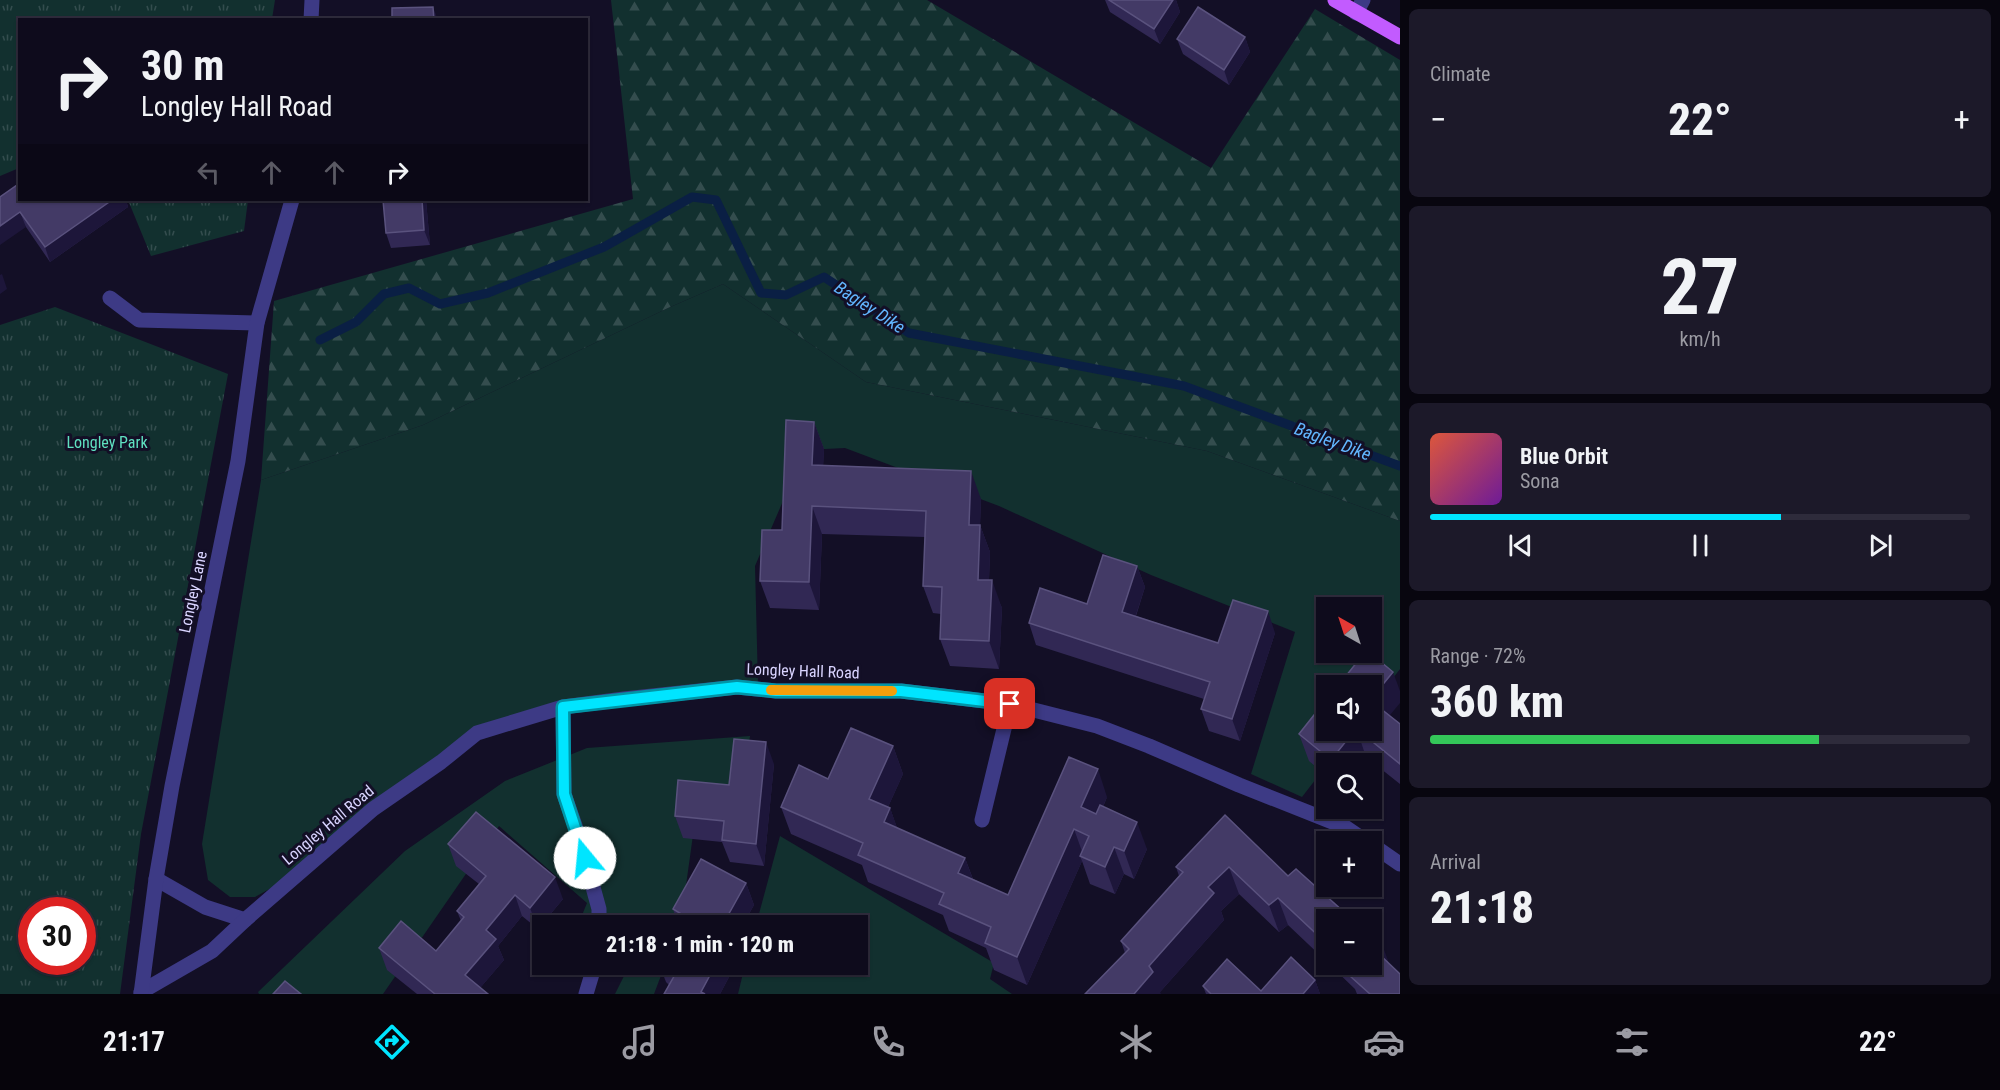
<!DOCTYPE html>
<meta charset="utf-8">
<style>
body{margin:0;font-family:"Roboto Condensed",sans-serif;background:#1c1929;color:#f1f3f6;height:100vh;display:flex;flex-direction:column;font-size:22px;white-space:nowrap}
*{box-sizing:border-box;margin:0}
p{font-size:20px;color:#9b9ba3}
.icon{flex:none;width:33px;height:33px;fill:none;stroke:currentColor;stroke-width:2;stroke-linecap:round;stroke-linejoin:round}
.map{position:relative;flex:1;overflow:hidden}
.sheet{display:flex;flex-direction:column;gap:9px;padding:9px;background:#08060f;width:600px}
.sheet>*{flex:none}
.hud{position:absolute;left:18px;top:18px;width:570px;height:183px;border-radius:0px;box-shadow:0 2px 4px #0004,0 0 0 2px #2e2b3b;background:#0e0b1c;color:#f1f3f6;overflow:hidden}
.needle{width:39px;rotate:321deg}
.controls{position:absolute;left:1316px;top:597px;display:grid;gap:12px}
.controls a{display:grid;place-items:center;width:66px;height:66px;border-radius:0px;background:#0e0b1c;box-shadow:0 2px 4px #0004,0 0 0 2px #2e2b3b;font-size:30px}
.speed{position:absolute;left:18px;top:897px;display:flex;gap:12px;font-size:30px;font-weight:700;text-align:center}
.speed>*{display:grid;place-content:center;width:78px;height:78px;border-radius:50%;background:#0e0b1c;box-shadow:0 2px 4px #0004,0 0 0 2px #2e2b3b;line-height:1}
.speed .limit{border:9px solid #d22;background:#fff;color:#111}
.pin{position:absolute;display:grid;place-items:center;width:51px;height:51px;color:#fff;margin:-26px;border-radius:12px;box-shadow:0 3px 9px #0006}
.me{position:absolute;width:66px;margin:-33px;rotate:343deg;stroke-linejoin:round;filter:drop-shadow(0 0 4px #0008)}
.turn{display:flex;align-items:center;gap:21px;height:126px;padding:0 24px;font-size:27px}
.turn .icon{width:78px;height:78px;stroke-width:2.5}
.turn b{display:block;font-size:42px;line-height:51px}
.lanes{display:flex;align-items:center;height:57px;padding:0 24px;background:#0003;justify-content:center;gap:30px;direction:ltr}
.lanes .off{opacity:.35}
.big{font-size:45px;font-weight:800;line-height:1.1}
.sheet .tile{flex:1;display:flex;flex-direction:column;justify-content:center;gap:9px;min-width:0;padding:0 21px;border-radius:9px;background:#1c1929}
.sheet .dial{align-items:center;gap:0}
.dial b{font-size:78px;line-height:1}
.song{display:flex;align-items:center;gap:18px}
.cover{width:72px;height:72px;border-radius:9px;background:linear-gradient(135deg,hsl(10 70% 55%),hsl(280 70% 35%))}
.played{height:6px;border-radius:3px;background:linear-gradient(90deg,#00e5ff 65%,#2e2b3b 65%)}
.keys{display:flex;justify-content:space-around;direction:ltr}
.heat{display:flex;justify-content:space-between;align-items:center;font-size:33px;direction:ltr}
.charge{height:9px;border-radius:4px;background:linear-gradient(90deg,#34c759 72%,#2e2b3b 0)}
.trip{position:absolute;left:532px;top:915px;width:336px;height:60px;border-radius:0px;background:#0e0b1c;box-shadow:0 2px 4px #0004,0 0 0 2px #2e2b3b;font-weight:800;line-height:60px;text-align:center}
.dock{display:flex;height:96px;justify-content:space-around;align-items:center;background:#06040b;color:#9b9ba3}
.dock .icon{width:42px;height:42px}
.dock .selected{color:#00e5ff}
.dock b{font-size:27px;color:#f1f3f6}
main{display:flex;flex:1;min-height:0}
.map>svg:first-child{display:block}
.grass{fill:#12302f;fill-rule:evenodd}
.forest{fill:url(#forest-firs)}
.park{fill:url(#park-tufts);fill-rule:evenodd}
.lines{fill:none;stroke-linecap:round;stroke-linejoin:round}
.stream{stroke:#0a1f44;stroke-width:9}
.minor{stroke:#3d3a85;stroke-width:15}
.major{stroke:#c25bff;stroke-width:15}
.wall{fill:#312854}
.shaded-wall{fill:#1d163a}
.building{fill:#433a66;stroke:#5a527e;stroke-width:1.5}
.route-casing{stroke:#0095a6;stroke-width:15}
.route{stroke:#00e5ff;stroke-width:10}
.slow{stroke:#f59e0b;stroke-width:10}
.labels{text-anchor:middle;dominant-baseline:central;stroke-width:6;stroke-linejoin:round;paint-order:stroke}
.park-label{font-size:16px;fill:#5fe0c0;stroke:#130f26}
.street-label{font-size:16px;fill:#d9d4ff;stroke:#130f26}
.water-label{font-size:18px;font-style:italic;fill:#62b6ff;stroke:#130f26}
</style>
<main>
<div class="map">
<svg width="1400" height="994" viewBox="0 0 1400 994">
<defs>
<pattern id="forest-firs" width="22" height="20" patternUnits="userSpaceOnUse" patternTransform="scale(1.5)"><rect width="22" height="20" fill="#12302f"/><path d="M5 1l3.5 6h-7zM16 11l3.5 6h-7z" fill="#344d4e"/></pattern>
<pattern id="park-tufts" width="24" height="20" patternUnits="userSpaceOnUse" patternTransform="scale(1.5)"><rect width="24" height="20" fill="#12302f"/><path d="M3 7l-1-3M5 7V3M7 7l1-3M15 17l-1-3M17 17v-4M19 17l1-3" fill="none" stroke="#344d4e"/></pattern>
</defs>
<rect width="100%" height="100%" fill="#130f26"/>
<g class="grass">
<path d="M723,284L866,382L1207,451L1400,521V669L1371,707V686H1326V766L1302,797L1251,774L1295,632L1151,575L999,506L845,448L805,450L755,566L758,685L582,705L491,727L282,882L255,897H230L208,880L202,844L261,480L423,425L668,308ZM1326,608H1371V652H1326Z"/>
<polygon points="750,736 741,798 699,792 682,914 678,925 578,925 587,903 499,826 383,994 259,994 258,992 405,851 505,781 587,748"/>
<polygon points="780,836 994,963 990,979 1012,994 738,994 745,965 858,964 858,926 756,925"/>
<polygon points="616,965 665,965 654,994 615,994 627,970"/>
</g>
<polygon class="forest" points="611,0 927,0 1211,168 1315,9 1400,60 1400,521 1207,451 866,382 723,284 668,308 423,425 261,480 274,301 633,199"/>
<g class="park">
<polygon points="0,0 275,0 272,19 20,20 19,168 0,176"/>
<polygon points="128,200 248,200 244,231 151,256"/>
<path d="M55,307L228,374L141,834L120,994H0V325ZM32,910H82V962H32Z"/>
</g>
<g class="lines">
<polyline class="stream" points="320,340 356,322 384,294 409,288 440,304 488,293 604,247 692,197 716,200 761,293 786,295 824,277 909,333 1184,386 1400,466"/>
<g class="minor">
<polyline points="1356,13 1363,0"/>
<polyline points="311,20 312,0"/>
<polyline points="110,298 139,320 257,323"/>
<polyline points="563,707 564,794 580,840 599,909 599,926"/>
<polyline points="982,820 1010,704"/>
<polyline points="1371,844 1400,864"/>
<polyline points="156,879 205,907 245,920"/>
<polyline points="141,992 212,951 245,920 373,809 441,762 477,733 563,707 624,699 737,687 776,691 901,691 1010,704 1097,726 1149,746 1239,785 1345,827 1367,842"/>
<polyline points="141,994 156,879 172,786 238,461 257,323 292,200"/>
<polyline points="586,994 595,964"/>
</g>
<polyline class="major" points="1335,0 1400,37"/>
</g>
<g class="wall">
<polygon points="1105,0 1176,0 1180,12 1160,44 1110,12"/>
<polygon points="1245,37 1250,52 1229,85 1183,54 1177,39"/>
<polygon points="0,197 32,200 126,200 128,207 50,262 26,227"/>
<polygon points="426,200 430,245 391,248 386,233"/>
<polygon points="814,422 824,449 823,466 981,499 980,525 990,552 989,580 1002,608 999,669 950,666 940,639 941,614 933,613 923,586 925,537 822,534 819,610 770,608 760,581 782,530"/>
<polygon points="1137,566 1145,587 1136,616 1218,643 1275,633 1240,741 1209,731 1201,709 1204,699 1036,645 1029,623 1087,604"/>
<polygon points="1390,716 1400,724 1400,784 1366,757 1361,764 1326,764 1326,775 1309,761 1299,734 1326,730 1371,730"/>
<polygon points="893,746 903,774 888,807 890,808 897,828 965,858 973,879 1008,895 1107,797 1103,807 1147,849 1134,879 1124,874 1115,894 1090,884 1082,861 1027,985 994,970 986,948 949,931 943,915 868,882 862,865 791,834 781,807 828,779"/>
<polygon points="774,764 764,866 730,862 722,842 683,838 675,816 729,785"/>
<polygon points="1225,815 1326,920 1326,961 1288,925 1279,932 1239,894 1221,911 1224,920 1160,992 1125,953 1121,941 1179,876 1176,867"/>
<polygon points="448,844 563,899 538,929 522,916 498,946 504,960 480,988 488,994 417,994 387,970 379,948 436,951 461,921 457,911 479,884 456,866"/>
<polygon points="746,883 754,905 742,926 677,926 678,924 673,909"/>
<polygon points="659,964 736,964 720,994 669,985 666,982"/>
<polygon points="1329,964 1371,964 1400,994 1357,994 1355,989"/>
<polygon points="1315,980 1320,994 1206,994 1203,986 1261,991"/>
</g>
<g class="shaded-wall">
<polygon points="1173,0 1176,0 1180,12 1160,44 1154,29"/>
<polygon points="433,7 438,20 434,20"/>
<polygon points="1245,37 1250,52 1229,85 1224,70"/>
<polygon points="112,200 126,200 128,207 50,262 45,247"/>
<polygon points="422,200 426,200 430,245 424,230"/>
<polygon points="20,212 26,227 0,245 0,226"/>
<polygon points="2,274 7,289 0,294 0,275"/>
<polygon points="814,422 824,449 822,493 812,465"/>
<polygon points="971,471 981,499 979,552 969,525"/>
<polygon points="812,506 822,534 819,610 809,582"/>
<polygon points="980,525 990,552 988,607 978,580"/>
<polygon points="1137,566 1145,587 1130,633 1122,612"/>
<polygon points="992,580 1002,608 999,669 989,641"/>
<polygon points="1268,611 1275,633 1240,741 1232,719"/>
<polygon points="1393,672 1400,691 1400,703 1380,727 1371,702 1371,699"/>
<polygon points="1355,730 1357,730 1366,757 1361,764 1333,764 1331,760"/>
<polygon points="766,742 774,764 764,866 756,844"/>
<polygon points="893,746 903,774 879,827 869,799"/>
<polygon points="1098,769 1107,797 1091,835 1081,807"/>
<polygon points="890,808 900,836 884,822"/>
<polygon points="1137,822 1147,849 1134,879 1124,851"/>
<polygon points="1074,829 1084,857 1080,856 1082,861 1027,985 1017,957"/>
<polygon points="1114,847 1124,874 1115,894 1105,867"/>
<polygon points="965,858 975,885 958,873"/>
<polygon points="1229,867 1239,894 1221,911 1224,920 1160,992 1161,994 1134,994 1149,966 1208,887"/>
<polygon points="555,877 563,899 538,929 530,908"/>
<polygon points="746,883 754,905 742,926 722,926"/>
<polygon points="515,895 522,916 498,946 504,960 475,994 465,975 486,930"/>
<polygon points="1278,898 1288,925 1279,932 1269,905"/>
<polygon points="1383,947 1393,974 1377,952"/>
<polygon points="716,964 736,964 720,994 702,994 701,992"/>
<polygon points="1315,980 1320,994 1303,994"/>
</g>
<g class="building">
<polygon points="1109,0 1173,0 1154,29"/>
<polygon points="433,7 434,20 392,20 392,8"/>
<polygon points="1198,7 1245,37 1224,70 1177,39"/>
<polygon points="20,183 20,200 112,200 45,247 20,212 0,226 0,197"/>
<polygon points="383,200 422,200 424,230 386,233"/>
<polygon points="786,420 814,422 812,465 971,471 969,525 980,525 978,580 992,580 989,641 940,639 942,587 923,586 926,511 812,506 809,582 760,581 762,530 782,530"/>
<polygon points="1103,555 1137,566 1122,612 1218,643 1233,600 1268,611 1232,719 1201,709 1210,682 1029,623 1040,588 1087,604"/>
<polygon points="1365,652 1369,652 1393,672 1371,699 1371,686 1338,686"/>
<polygon points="1326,700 1326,730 1355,730 1331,760 1299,734"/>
<polygon points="1371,701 1400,724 1400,764 1358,730 1371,730"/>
<polygon points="851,728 893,746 869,799 890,808 884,822 965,858 958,873 1008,895 1069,757 1098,769 1081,807 1096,814 1100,805 1137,822 1124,851 1114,847 1105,867 1080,856 1089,836 1074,829 1017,957 985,943 991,927 939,904 944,893 858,855 863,843 781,807 799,765 828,779"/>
<polygon points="734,739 766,742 756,844 722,840 724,821 675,816 678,780 729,785"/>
<polygon points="476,812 555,877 530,908 515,895 486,930 496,939 465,975 488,994 435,994 379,948 401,921 436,951 464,917 457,911 486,876 448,844"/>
<polygon points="1225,815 1288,876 1296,869 1353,920 1326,920 1326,943 1278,898 1269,905 1229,867 1208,887 1214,893 1149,966 1153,972 1134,994 1085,994 1129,949 1121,941 1183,872 1176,867"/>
<polygon points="701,859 746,883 722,926 677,926 683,915 673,909"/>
<polygon points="1371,936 1383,947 1377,952 1400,974 1400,994 1370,994 1350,976 1355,971 1348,964 1371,964"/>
<polygon points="1291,957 1315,980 1303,994 1211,994 1203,986 1227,959 1261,991"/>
<polygon points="664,964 716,964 701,992 705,994 664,994 677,971"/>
<polygon points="285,981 301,994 273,994"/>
</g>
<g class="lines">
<defs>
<polyline id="route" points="585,858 564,794 563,707 737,687 776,691 901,691 1010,704"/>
</defs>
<use href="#route" class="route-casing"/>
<use href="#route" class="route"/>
<polyline class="slow" points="771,690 892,691"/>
</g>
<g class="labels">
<g class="park-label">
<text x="107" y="442">Longley Park</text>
</g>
<g class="street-label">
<text transform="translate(193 592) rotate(-78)">Longley Lane</text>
<text transform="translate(803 671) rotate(2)">Longley Hall Road</text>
<text transform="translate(328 825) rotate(-40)">Longley Hall Road</text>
</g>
<g class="water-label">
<text transform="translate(870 307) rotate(33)">Bagley Dike</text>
<text transform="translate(1333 441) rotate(20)">Bagley Dike</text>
</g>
</g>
</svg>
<div class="controls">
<a><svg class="needle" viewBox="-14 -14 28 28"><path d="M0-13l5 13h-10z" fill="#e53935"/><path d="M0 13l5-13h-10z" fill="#9b9ba3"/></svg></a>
<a><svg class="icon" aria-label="sound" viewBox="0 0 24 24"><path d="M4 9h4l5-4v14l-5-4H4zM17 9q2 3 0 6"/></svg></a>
<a><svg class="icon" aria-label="search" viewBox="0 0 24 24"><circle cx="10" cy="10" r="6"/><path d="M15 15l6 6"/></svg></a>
<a>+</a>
<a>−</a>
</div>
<div class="speed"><div class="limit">30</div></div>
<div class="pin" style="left:1010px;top:704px;background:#d93025"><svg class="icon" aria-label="arrive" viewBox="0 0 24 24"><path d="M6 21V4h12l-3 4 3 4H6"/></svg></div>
<svg class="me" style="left:585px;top:858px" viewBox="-20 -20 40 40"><circle r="19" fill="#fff"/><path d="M0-13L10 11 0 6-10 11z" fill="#00e5ff"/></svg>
<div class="trip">21:18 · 1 min · 120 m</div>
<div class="hud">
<div class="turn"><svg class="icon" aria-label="right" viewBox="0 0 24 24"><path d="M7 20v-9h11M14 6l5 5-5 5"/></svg><div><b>30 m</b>Longley Hall Road</div></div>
<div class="lanes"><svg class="icon off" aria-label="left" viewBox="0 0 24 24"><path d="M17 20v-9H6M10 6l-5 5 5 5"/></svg><svg class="icon off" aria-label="ahead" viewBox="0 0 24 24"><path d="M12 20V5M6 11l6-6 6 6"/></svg><svg class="icon off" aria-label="ahead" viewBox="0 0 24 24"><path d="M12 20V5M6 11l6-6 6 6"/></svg><svg class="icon" aria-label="right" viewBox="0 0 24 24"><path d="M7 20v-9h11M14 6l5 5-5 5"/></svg></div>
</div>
</div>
<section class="sheet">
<div class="tile"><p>Climate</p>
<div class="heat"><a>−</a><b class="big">22°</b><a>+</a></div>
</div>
<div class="tile dial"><b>27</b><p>km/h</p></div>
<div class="tile">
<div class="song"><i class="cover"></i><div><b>Blue Orbit</b><p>Sona</p></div></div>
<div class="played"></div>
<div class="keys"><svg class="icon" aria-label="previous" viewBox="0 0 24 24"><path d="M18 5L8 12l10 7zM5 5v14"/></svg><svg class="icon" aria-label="pause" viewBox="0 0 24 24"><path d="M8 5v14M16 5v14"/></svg><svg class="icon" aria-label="next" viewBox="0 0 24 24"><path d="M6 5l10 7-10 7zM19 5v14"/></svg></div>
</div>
<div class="tile"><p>Range · 72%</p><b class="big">360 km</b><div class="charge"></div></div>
<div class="tile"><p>Arrival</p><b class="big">21:18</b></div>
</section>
</main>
<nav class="dock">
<b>21:17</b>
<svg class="icon selected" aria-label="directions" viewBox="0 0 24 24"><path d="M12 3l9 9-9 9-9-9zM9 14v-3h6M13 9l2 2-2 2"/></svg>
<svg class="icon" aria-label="music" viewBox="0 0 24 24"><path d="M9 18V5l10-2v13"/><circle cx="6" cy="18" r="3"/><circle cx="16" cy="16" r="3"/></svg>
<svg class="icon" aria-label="phone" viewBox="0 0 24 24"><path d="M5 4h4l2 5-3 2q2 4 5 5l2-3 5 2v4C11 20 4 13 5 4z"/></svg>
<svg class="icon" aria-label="climate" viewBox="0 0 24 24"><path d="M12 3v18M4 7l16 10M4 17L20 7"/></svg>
<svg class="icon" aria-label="car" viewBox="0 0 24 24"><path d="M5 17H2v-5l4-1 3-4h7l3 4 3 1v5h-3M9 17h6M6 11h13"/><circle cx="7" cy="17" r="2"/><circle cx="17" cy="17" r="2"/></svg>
<svg class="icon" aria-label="filters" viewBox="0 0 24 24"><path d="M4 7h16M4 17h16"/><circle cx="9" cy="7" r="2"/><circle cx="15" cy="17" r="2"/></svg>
<b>22°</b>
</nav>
